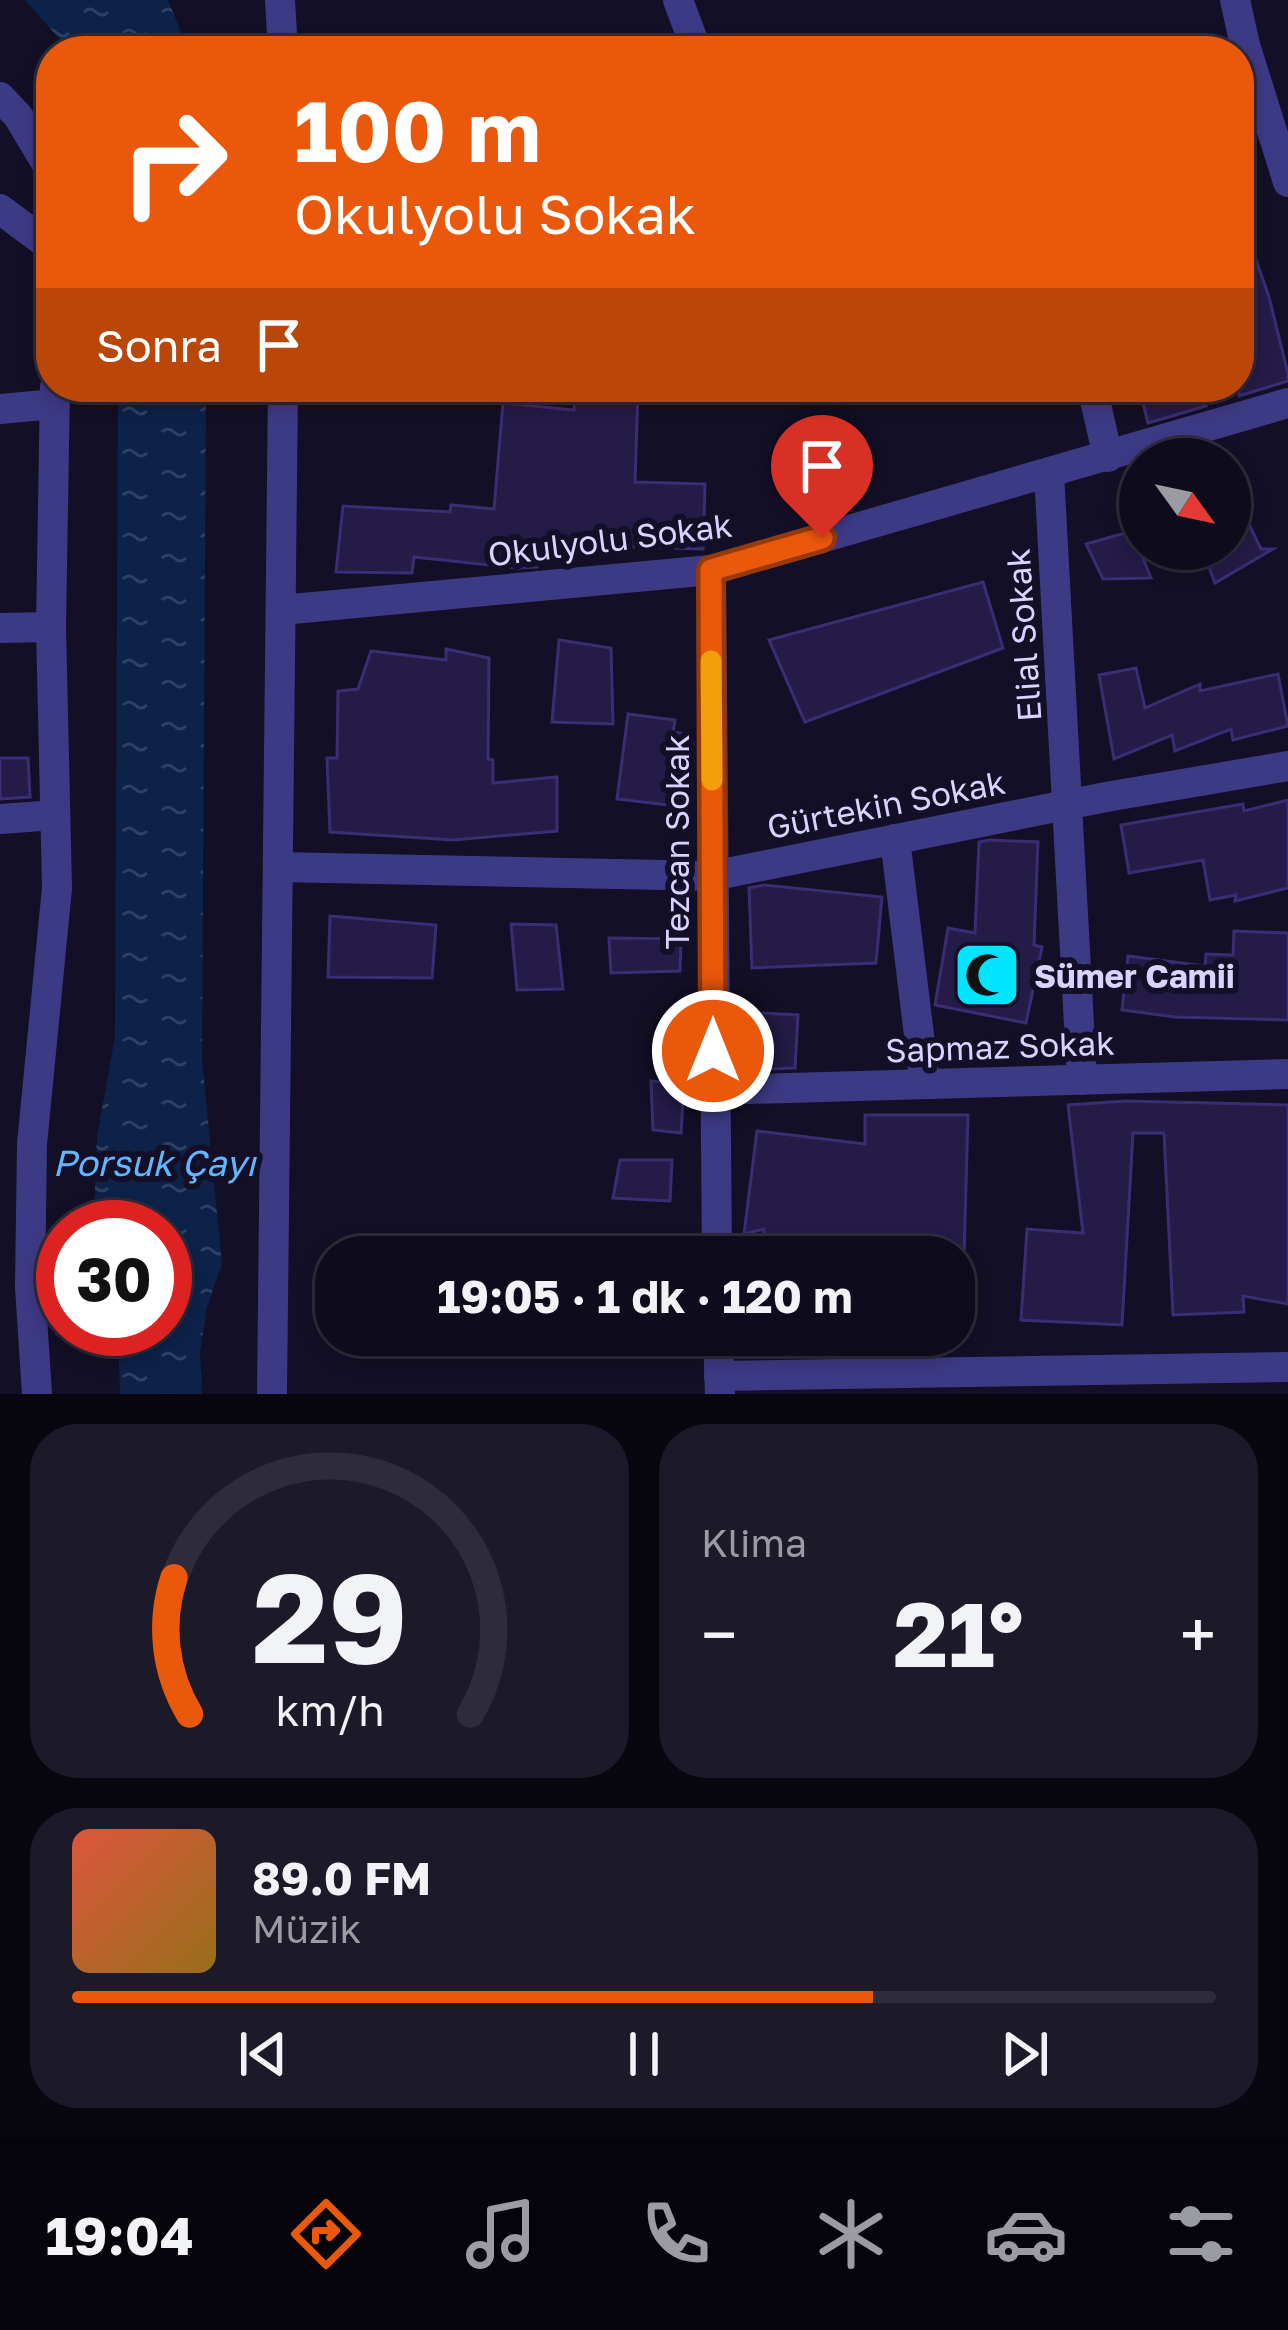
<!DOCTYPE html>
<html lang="tr">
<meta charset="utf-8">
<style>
body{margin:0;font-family:"Golos Text",sans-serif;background:#1c1929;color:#f1f3f6;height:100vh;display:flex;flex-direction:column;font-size:45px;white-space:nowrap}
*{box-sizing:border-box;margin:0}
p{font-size:39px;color:#9b9ba3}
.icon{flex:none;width:66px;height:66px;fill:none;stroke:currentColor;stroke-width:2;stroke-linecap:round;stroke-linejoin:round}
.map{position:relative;height:1394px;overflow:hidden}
.sheet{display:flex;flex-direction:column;gap:30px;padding:30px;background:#08060f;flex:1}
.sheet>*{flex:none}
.banner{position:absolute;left:36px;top:36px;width:1218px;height:366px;border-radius:48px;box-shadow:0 6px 18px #0003,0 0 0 3px #2e2b3b;background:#ea580c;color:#fff;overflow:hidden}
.needle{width:78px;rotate:123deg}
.tools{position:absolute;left:1119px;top:438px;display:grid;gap:24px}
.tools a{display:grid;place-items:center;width:132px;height:132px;border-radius:50%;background:#0e0b1c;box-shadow:0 6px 18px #0003,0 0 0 3px #2e2b3b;font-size:60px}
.speed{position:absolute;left:36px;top:1200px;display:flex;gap:24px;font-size:60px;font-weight:700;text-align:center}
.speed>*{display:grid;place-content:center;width:156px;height:156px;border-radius:50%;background:#0e0b1c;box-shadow:0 6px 18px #0003,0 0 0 3px #2e2b3b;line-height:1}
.speed .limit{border:18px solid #d22;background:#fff;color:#111}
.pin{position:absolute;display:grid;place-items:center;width:102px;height:102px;color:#fff;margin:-123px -51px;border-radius:50% 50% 50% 0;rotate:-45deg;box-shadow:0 0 12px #0007}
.pin .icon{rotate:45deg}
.me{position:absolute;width:132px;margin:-66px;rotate:0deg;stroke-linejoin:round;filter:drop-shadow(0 0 9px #0008)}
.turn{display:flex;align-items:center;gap:42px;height:252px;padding:0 60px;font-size:54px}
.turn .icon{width:156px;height:156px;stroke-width:2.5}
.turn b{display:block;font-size:84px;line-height:102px}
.then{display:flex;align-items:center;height:114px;padding:0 60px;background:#0003;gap:24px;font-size:45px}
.big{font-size:90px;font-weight:700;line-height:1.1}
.sheet .tile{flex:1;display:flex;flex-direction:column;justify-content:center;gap:18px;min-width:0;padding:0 42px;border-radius:48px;background:#1c1929}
.sheet .dial{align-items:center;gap:0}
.dial svg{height:312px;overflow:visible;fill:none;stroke:#2e2b3b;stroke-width:7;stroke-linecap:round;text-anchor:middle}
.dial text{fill:#f1f3f6;stroke:none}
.song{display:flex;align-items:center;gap:36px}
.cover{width:144px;height:144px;border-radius:18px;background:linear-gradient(135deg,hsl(10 70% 55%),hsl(40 70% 35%))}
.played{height:12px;border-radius:6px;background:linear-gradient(90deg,#ea580c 70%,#2e2b3b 70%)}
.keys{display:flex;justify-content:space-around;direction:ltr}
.heat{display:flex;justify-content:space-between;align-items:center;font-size:66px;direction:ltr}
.sheet .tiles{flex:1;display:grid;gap:30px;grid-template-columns:1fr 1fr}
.tile:last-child{grid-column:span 2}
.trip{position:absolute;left:315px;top:1236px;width:660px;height:120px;border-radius:48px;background:#0e0b1c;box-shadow:0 6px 18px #0003,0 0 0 3px #2e2b3b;font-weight:700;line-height:120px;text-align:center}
.tab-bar{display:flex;height:192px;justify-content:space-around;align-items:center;background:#06040b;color:#9b9ba3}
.tab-bar .icon{width:84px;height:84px}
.tab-bar .selected{color:#ea580c}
.tab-bar b{font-size:54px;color:#f1f3f6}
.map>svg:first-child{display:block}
.water{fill:url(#water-ripples)}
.building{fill:#241b47;stroke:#3b2d73;stroke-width:3}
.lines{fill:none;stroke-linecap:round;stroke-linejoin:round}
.minor{stroke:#3d3a85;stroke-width:30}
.route-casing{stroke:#983908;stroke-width:30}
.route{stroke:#ea580c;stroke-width:21}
.slow{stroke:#f59e0b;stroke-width:21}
.labels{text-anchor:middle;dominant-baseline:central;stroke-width:12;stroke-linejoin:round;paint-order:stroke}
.street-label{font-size:33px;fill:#d9d4ff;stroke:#130f26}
.poi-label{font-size:33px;font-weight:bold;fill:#d9d4ff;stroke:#130f26;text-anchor:start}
.water-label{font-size:36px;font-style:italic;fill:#62b6ff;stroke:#130f26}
</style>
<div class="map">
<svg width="1288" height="1394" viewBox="0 0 1288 1394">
<defs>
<pattern id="water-ripples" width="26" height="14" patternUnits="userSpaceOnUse" patternTransform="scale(3)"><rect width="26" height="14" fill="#0c2248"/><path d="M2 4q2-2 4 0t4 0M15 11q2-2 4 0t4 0" fill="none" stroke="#2f4163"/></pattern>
</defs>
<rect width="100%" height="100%" fill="#130f26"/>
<g class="water">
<polygon points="25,0 168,0 189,51 70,51"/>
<polygon points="118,387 206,387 202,1059 222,1264 207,1307 200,1352 202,1394 120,1394 118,1329 165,1329 165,1227 97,1227 94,1217 97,1136 115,1037"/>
</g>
<g class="building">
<polygon points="1239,222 1243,222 1269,297 1288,374 1288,381 1239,396"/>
<polygon points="1139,387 1199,387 1206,406 1148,423"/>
<polygon points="575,388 638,390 635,482 705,484 703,549 539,544 537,567 517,568 414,557 412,573 336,572 343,506 450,512 451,505 494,509 503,403 574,410"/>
<polygon points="1230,485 1261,549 1273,549 1215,583 1202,549 1230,549"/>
<polygon points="1132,531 1151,578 1103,579 1086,544"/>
<polygon points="983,582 1003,648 805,722 769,640"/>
<polygon points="559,640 611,648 613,724 552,722"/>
<polygon points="446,649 489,658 488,759 493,760 493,783 557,777 557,831 453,840 330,832 327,758 337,758 338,691 358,689 371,651 446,660"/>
<polygon points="1136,668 1145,708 1200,684 1200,691 1278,674 1288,726 1233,740 1231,729 1175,751 1172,735 1114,759 1099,675"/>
<polygon points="628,714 675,720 673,732 693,735 693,766 682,765 677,806 617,799"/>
<polygon points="0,758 28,758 30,797 0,799"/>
<polygon points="1288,800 1288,888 1235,901 1236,895 1210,900 1203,860 1129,873 1121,825 1243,804 1244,811"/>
<polygon points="990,840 1038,842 1034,945 1042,947 1026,1023 935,1005 948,928 975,933 979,842"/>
<polygon points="764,885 882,897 876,963 752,968 749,888"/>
<polygon points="330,916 436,925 432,978 328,977"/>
<polygon points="511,924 556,925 563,989 517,990"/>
<polygon points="1234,931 1288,933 1288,1020 1175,1017 1122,1010 1128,956 1205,966 1206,954 1233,955"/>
<polygon points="609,938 681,939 680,971 611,973"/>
<polygon points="741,1012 798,1015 795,1068 738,1070"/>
<polygon points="651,1081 684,1084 681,1133 653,1130"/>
<polygon points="1126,1101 1288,1105 1288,1304 1243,1296 1244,1312 1173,1315 1164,1133 1133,1133 1122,1325 1021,1320 1027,1229 1083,1233 1068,1105"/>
<polygon points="865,1115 968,1115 964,1257 762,1257 764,1229 744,1234 757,1131 865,1144"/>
<polygon points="620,1160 672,1160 670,1201 613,1198"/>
</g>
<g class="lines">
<g class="minor">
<polyline points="280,0 283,51"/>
<polyline points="678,0 697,51"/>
<polyline points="1235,0 1245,45 1288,182"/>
<polyline points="0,97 18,116 51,171"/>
<polyline points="0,209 51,247"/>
<polyline points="1092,387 1108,457"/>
<polyline points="0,409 54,404"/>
<polyline points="1049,473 1082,1080"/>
<polyline points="711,570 717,1257"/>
<polyline points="281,610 711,570 1288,403"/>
<polyline points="0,628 51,627"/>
<polyline points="0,819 55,815"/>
<polyline points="895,839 925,1084"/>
<polyline points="278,867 712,876 1106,797 1288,766"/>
<polyline points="714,1090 1288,1074"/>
<polyline points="718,1335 720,1394"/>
<polyline points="719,1376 1288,1367"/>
<polyline points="37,1394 30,1287 32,1144 57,888 51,627 55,387"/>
<polyline points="272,1394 283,387"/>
</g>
</g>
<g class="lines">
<defs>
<polyline id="route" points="713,1051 711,570 822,538"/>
</defs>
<use href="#route" class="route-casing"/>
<use href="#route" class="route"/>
<polyline class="slow" points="711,661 712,780"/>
</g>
<defs>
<symbol id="mosque-square" viewBox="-11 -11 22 22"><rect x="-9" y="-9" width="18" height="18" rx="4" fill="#00e5ff" stroke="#130f26"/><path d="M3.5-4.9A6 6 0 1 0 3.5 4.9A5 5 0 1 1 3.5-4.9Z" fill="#111"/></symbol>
</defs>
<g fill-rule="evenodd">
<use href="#mosque-square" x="949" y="937" width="76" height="76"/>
</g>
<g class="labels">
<g class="street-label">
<text transform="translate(610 539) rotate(-7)">Okulyolu Sokak</text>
<text transform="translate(1023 635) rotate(-94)">Elial Sokak</text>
<text transform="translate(886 804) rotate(-11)">Gürtekin Sokak</text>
<text transform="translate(676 842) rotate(-90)">Tezcan Sokak</text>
<text transform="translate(1000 1046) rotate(-2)">Sapmaz Sokak</text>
</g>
<g class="poi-label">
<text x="1034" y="975">Sümer Camii</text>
</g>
<g class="water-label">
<text x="154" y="1162">Porsuk Çayı</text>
</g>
</g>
</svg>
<div class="tools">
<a><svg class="needle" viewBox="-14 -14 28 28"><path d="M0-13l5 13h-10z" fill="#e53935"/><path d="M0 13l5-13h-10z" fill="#9b9ba3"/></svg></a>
</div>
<div class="speed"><div class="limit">30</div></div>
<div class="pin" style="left:822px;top:538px;background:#d93025"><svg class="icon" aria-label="arrive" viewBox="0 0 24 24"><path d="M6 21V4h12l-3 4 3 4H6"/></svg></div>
<svg class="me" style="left:713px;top:1051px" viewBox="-20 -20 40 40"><circle r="17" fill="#ea580c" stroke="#fff" stroke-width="3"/><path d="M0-11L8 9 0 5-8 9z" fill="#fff"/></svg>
<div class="trip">19:05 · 1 dk · 120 m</div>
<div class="banner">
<div class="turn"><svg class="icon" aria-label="right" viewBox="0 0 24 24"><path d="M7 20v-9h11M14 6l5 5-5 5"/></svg><div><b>100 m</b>Okulyolu Sokak</div></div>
<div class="then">Sonra<svg class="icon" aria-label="arrive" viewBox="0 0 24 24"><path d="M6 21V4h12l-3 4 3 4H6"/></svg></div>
</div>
</div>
<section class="sheet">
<div class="tiles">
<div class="tile dial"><svg viewBox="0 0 100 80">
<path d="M14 69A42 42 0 1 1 86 69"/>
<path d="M14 69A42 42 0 0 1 10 34" stroke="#ea580c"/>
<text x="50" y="56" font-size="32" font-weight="700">29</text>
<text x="50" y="72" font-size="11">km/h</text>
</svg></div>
<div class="tile"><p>Klima</p>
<div class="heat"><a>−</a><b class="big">21°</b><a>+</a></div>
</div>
<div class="tile">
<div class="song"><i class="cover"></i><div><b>89.0 FM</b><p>Müzik</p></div></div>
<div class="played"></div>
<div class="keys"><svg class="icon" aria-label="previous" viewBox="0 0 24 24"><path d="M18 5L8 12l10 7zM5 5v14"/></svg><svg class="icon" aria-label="pause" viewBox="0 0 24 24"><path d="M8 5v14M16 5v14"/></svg><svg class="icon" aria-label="next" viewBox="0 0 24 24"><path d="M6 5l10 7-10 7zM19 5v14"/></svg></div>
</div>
</div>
</section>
<nav class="tab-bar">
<b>19:04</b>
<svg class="icon selected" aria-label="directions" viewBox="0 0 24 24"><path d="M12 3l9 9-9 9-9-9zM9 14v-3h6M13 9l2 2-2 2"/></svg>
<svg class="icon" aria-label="music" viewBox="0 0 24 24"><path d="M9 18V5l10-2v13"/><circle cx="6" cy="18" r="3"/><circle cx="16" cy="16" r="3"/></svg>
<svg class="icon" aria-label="phone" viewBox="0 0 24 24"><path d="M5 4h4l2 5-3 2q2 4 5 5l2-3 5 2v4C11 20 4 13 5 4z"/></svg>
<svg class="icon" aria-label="climate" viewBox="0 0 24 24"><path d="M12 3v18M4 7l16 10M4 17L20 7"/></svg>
<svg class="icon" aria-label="car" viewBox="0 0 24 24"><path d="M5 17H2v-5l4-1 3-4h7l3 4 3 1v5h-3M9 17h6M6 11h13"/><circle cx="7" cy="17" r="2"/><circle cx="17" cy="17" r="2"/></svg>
<svg class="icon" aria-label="filters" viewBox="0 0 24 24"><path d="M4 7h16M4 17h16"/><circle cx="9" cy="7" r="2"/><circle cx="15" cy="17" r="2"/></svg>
</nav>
